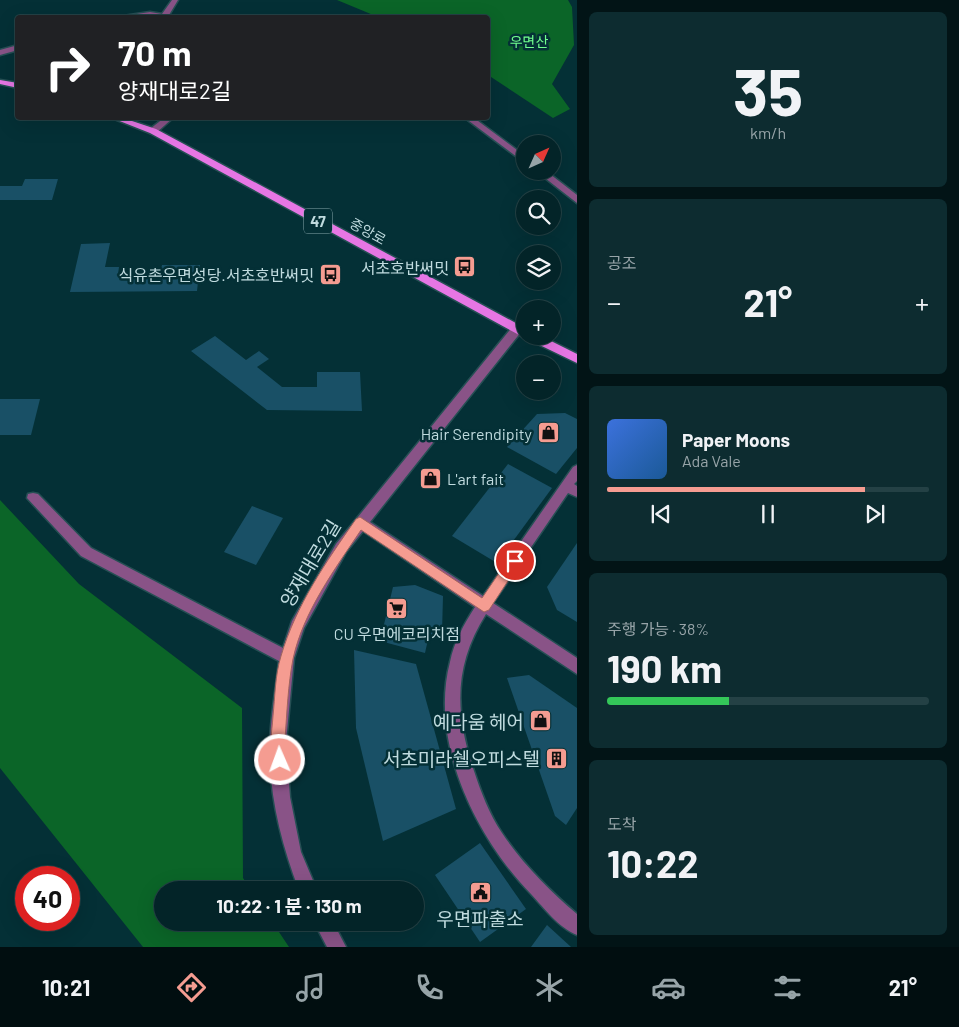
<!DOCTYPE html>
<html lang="ko">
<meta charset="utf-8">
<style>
body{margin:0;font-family:Barlow,"Noto Sans KR",sans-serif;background:#0d2c30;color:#f1f3f6;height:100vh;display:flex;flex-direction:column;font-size:19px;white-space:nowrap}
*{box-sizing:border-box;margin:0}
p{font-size:16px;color:#97a4a8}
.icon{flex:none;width:28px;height:28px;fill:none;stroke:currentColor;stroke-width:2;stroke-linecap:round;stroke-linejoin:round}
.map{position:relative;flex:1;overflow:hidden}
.details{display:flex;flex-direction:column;gap:12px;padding:12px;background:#021416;width:382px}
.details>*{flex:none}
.banner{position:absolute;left:15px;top:15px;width:475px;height:105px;border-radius:5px;box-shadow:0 5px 20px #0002,0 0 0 1px #244145;background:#202124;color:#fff;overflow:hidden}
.needle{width:32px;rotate:45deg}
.buttons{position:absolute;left:516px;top:135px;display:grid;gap:10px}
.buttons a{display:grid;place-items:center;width:45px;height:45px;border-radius:50%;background:#032428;box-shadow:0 5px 20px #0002,0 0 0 1px #244145;font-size:25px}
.speed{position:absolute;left:15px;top:866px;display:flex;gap:10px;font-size:25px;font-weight:700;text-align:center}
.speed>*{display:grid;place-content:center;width:65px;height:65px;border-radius:50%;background:#032428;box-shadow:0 5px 20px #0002,0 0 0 1px #244145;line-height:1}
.speed .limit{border:8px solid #d22;background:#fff;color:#111}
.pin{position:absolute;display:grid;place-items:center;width:42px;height:42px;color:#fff;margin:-21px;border:2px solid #fff;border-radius:50%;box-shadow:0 1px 5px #0007}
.me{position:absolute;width:55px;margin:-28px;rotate:358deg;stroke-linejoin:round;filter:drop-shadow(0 0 4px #0008)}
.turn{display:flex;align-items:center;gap:18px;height:105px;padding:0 20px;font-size:22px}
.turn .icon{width:65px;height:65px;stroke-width:2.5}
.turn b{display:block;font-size:35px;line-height:42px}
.big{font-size:38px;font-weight:700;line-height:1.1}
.details .tile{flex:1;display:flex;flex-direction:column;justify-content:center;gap:8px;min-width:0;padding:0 18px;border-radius:8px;background:#0d2c30}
.details .dial{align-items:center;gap:0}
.dial b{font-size:65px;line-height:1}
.song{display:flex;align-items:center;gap:15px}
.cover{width:60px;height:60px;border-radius:8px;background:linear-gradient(135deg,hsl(220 70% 55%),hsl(210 70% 35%))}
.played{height:5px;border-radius:2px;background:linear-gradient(90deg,#f59c91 80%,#244145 80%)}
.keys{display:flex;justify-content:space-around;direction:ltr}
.heat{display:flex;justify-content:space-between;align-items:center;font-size:28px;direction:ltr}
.charge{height:8px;border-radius:4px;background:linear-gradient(90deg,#34c759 38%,#244145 0)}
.trip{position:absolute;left:154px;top:881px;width:270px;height:50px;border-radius:25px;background:#032428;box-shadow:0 5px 20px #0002,0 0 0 1px #244145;font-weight:700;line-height:50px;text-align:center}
.tab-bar{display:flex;height:80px;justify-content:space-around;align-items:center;background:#010e10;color:#97a4a8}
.tab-bar .icon{width:35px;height:35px}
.tab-bar .on{color:#f59c91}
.tab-bar b{font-size:22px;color:#f1f3f6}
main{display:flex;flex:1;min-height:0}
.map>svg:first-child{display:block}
.green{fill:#0b6528}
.building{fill:#195066}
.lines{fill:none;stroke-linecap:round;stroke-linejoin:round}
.minor-casing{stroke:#264f54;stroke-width:3}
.major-casing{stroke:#264f54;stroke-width:3}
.minor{fill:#895387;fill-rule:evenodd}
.major{fill:#e676e4;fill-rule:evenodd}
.route{fill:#f59c91;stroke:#9f655e}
.labels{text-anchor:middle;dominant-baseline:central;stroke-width:5;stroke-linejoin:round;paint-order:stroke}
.far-park-label{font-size:14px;fill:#71ff8e;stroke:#043036}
.far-street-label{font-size:14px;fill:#c0dbdf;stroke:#043036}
.shield{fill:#043036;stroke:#88a8ac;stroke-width:1}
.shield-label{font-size:15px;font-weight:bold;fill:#c0dbdf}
.poi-label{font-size:16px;fill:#c0dbdf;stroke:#043036;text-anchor:end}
.near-street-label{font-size:19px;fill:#c0dbdf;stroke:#043036}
.near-poi-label{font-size:19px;fill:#c0dbdf;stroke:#043036;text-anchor:end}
</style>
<main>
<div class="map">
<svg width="577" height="947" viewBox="0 0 577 947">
<rect width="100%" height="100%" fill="#043036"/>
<g class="green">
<polygon points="337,0 568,0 572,7 574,45 552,84 570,109 553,118 488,75 488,18 378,17"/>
<polygon points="0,500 79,584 242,708 243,878 251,890 162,890 162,922 273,923 289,947 143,947 0,768"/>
</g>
<g class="building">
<polygon points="25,179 58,179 52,200 0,200 0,186 22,186"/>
<polygon points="110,243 105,267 119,267 118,274 160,274 162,265 200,265 197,291 70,292 81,244"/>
<polygon points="215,336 246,360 259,351 269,359 257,367 282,387 317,387 317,372 360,372 362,411 267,410 191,351"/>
<polygon points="0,399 40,399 31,435 0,435"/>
<polygon points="565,413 577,419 577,448 556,474 507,447 537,414"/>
<polygon points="508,464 552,488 497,563 452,536"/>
<polygon points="252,506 283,518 256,565 224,552"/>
<polygon points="577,543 577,622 557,610 547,587"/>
<polygon points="415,585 443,596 442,633 429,635 425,653 380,641 393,587"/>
<polygon points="354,650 416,664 456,809 383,841 356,728"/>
<polygon points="529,675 577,708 577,808 566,825 555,816 507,678"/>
<polygon points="480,843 526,909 480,942 435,875"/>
<polygon points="547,925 571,947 531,947"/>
</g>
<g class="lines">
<defs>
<g id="minor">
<polygon points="172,0 178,0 169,15 178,18 110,18 150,12 162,14"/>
<polygon points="18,45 18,50 0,55 0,50"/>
<polygon points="164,118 173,118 156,133 150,133 150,129"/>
<polygon points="465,118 474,118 525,156 525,163"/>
<polygon points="536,171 546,171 577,195 577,203"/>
<path d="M517,325L521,326L522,329L521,332L370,522L483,596L573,467L577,465V481L574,484L577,486V497L568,493L493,603L577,658V674L486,614C453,666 455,714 474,771C481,792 489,814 502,833C522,863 549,890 577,914V935C559,928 544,908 531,894C476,838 429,742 450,662C454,642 464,624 475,607L363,531L346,552L304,628L294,658L286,742L290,797L301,852L317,890H299C281,843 268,792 270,741C271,715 276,688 279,661L81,556L27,498L28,494L33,493L38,494L91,548L283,648L292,621L336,544L513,326Z"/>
<polygon points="314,922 333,922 346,947 327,947"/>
</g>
<g id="major">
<polygon points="0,80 18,83 18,88 0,84"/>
<polygon points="112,118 123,118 156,129 525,328 525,336 541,336 577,354 577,363 521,336 150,133"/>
</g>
</defs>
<use href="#minor" class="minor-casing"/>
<use href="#major" class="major-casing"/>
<use href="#minor" class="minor"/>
<use href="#major" class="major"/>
</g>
<path class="route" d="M360,517L482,598L510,557L515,556L519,557L521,561L489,610L484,612L361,530C335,569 303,612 293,659C288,685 287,712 285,739C285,748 288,757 285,766L280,768L274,766C268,751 272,732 273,716C275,697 275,675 281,656C296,605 326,562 356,519Z"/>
<defs>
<symbol id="bus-square" viewBox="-11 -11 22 22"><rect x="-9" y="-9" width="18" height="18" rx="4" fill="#f59c91" stroke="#043036"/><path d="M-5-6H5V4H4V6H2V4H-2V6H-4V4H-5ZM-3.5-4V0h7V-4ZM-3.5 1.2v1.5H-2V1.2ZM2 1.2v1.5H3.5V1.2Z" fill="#111"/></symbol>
<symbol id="shop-square" viewBox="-11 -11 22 22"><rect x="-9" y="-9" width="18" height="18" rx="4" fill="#f59c91" stroke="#043036"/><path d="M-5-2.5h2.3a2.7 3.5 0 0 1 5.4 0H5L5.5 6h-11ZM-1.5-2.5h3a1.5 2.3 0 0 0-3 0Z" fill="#111"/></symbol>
<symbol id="supermarket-square" viewBox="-11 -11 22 22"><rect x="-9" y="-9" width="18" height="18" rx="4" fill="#f59c91" stroke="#043036"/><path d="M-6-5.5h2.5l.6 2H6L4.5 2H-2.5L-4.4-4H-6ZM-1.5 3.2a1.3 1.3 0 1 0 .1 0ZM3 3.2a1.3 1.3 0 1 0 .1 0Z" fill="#111"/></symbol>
<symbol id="building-square" viewBox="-11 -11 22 22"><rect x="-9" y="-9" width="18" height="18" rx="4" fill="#f59c91" stroke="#043036"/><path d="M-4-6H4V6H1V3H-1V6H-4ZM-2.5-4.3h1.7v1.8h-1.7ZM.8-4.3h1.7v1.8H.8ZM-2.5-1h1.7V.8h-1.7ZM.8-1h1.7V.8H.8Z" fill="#111"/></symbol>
<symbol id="civic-square" viewBox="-11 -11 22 22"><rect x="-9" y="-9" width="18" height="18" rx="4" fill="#f59c91" stroke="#043036"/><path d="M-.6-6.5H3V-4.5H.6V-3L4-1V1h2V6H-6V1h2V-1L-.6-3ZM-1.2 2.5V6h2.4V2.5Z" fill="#111"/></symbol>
</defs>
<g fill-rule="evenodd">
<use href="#bus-square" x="452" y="254" width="25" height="25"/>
<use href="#bus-square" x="318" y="262" width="25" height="25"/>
<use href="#shop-square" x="536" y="420" width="25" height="25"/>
<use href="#shop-square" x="418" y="466" width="25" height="25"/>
<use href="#supermarket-square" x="384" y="596" width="25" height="25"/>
<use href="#shop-square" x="528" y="708" width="25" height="25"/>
<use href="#building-square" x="544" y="746" width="25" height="25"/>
<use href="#civic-square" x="468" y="880" width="25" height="25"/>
</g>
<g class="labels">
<g class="far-park-label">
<text x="529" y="41">우면산</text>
</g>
<g class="far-street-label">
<text transform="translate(368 231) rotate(29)">중앙로</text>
</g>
<rect class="shield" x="304" y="208.5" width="28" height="25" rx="4"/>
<g class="shield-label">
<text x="318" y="221">47</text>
</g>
<g class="poi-label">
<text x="449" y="267">서초호반써밋</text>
<text x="314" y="274">식유촌우면성당.서초호반써밋</text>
<text x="532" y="433">Hair Serendipity</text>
<text x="447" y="478" text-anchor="start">L'art fait</text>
<text x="397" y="633" text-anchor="middle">CU 우면에코리치점</text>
</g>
<g class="near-street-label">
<text transform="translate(310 563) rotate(-59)">양재대로2길</text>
</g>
<g class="near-poi-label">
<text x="524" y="721">예다움 헤어</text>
<text x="540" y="758">서초미라쉘오피스텔</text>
<text x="480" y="918" text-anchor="middle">우면파출소</text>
</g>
</g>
</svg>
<div class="buttons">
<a><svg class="needle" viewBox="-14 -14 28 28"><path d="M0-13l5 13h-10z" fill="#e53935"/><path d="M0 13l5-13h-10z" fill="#97a4a8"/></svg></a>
<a><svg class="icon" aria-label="search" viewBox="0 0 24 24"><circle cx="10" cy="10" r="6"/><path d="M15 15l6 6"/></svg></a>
<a><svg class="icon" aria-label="layers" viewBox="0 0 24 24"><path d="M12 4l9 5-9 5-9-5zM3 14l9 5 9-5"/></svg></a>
<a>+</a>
<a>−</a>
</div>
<div class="speed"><div class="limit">40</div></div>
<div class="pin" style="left:515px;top:561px;background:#d93025"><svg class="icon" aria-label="arrive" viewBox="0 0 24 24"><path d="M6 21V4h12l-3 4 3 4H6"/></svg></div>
<svg class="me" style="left:280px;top:760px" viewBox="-20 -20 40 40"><circle r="17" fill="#f59c91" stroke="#fff" stroke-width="3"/><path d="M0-11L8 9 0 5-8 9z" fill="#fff"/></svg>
<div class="trip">10:22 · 1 분 · 130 m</div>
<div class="banner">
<div class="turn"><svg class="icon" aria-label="right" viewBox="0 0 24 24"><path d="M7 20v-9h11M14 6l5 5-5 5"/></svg><div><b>70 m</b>양재대로2길</div></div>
</div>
</div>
<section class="details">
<div class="tile dial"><b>35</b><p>km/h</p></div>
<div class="tile"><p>공조</p>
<div class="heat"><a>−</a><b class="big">21°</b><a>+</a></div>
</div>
<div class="tile">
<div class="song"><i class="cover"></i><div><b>Paper Moons</b><p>Ada Vale</p></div></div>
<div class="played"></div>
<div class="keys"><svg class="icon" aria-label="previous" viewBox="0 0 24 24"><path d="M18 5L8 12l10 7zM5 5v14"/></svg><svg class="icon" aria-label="pause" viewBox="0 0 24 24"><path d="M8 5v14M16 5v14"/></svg><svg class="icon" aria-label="next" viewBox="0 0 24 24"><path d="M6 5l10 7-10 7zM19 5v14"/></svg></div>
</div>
<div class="tile"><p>주행 가능 · 38%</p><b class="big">190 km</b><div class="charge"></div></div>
<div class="tile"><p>도착</p><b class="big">10:22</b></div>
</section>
</main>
<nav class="tab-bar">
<b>10:21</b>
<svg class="icon on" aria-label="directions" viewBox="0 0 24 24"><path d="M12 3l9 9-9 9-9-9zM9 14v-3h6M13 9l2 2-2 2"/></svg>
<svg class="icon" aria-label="music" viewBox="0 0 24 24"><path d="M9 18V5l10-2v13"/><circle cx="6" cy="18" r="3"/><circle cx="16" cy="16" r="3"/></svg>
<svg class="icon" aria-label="phone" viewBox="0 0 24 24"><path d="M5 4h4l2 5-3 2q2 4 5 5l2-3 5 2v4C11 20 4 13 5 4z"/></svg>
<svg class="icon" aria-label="climate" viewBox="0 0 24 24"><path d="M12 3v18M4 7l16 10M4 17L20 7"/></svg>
<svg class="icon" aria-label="car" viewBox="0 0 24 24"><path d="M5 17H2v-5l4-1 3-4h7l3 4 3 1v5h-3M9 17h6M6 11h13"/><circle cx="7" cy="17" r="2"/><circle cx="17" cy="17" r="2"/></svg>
<svg class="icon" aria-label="filters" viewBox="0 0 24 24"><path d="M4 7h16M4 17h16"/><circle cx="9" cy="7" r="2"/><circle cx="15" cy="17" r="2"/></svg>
<b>21°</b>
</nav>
